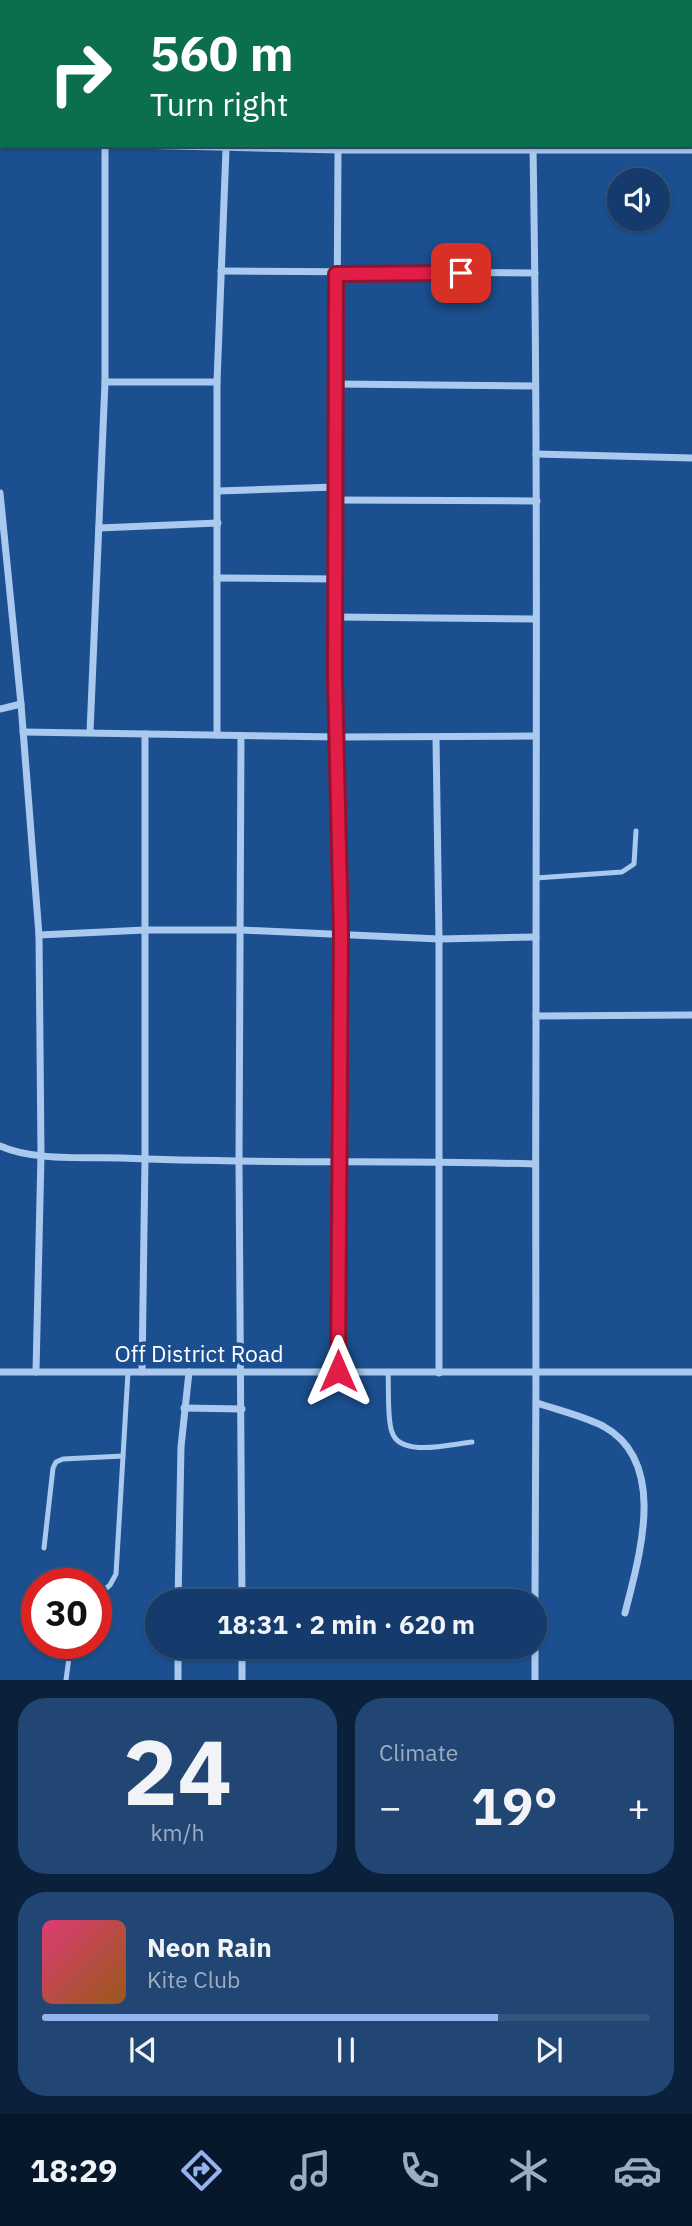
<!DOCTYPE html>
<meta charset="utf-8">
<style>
body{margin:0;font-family:"IBM Plex Sans",sans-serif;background:#214673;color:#f1f3f6;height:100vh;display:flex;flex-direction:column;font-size:26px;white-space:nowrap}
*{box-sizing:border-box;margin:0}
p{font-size:23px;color:#9dadc1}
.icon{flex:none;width:38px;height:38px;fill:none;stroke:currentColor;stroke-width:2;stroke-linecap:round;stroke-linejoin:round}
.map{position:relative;height:1680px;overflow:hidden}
.drawer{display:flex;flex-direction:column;gap:18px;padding:18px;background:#0b203b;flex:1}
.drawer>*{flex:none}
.hud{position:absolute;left:0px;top:0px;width:693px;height:147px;box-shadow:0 2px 5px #0004,0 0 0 2px #33557e;background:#0b6e4f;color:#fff;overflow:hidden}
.tools{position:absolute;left:607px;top:168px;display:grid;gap:14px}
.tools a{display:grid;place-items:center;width:63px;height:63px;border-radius:50%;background:#143b6b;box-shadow:0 2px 5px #0004,0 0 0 2px #33557e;font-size:35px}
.speed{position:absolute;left:21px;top:1568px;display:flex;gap:14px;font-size:35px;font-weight:700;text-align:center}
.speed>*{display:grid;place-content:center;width:91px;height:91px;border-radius:50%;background:#143b6b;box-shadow:0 2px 5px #0004,0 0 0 2px #33557e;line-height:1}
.speed .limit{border:10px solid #d22;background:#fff;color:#111}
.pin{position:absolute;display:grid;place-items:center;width:60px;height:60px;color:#fff;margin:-30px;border-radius:14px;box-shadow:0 4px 10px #0006}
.me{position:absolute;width:77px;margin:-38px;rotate:0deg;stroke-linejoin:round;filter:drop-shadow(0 0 5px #0008)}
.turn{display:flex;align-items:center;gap:24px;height:147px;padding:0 35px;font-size:32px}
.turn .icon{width:91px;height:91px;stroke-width:2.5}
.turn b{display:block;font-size:49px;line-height:60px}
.big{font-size:52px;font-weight:700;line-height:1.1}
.drawer .card{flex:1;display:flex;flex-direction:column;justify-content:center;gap:10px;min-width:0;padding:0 24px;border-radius:28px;background:#214673}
.drawer .dial{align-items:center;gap:0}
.dial b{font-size:91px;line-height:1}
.song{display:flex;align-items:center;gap:21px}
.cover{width:84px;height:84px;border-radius:10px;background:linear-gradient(135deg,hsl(340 70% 55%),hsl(30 70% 35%))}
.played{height:7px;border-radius:4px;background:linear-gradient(90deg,#95b2f1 75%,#33557e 75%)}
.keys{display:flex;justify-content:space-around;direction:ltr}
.heat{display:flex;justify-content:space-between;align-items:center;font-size:38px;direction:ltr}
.drawer .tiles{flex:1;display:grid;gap:18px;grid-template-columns:1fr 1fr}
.card:last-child{grid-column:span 2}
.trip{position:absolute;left:145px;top:1589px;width:402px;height:70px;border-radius:35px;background:#143b6b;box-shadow:0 2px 5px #0004,0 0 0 2px #33557e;font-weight:700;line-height:70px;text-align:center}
.tab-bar{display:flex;height:112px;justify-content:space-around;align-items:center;background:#08182b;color:#9dadc1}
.tab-bar .icon{width:49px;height:49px}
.tab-bar .active{color:#95b2f1}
.tab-bar b{font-size:32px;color:#f1f3f6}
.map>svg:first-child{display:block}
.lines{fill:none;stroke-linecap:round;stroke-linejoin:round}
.lane{stroke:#a9c9ee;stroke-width:5}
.street{stroke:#a9c9ee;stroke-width:7}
.route-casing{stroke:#92132f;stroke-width:18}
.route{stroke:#e11d48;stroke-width:12}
.labels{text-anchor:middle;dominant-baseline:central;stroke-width:7;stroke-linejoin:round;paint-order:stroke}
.street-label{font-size:23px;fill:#fff;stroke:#1b4f8f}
</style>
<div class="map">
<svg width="692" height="1680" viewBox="0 0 692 1680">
<rect width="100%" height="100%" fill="#1b4f8f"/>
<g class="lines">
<g class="lane">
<polyline points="536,878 622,872 634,864 636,831"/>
<path d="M388,1372C389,1387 387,1420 392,1432C400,1458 451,1444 472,1442"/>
<polyline points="44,1548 53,1468 56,1462 63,1459 123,1456"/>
<polyline points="96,1597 110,1585 116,1574 128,1372"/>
<polyline points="66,1680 71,1643"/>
</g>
<g class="street">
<polyline points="57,0 57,2"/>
<polyline points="0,139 2,140"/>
<polyline points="132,145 338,150 692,150"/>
<path d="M533,149C538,441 536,733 536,1025C535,1217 537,1409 535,1601"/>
<polyline points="221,271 535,273"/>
<polyline points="105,382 217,382"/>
<polyline points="337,384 535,386"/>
<polyline points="536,454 692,458"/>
<polyline points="218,491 335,487"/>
<polyline points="0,493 21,704 39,935 41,1155 36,1372"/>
<polyline points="335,500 537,501"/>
<polyline points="99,528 218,523"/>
<polyline points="217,578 335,579"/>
<polyline points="335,617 536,619"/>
<polyline points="0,709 21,704"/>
<polyline points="23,732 337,737 536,736"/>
<polyline points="90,732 105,382 105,145"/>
<polyline points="217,735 217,382 226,149"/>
<polyline points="241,736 239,1162 242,1601"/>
<polyline points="436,738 439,939 439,1373"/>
<polyline points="39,935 145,930 242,930 439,939 536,937"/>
<polyline points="536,1016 692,1015"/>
<path d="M0,1146C32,1161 85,1157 121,1158C259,1164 397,1160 535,1164"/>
<polyline points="338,1371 341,935 335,678 338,150"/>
<polyline points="0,1372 692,1372"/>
<polyline points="142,1372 145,1159 145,734"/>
<path d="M537,1403C558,1410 583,1416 603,1426C669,1462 639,1557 625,1613"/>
<polyline points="184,1408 242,1409"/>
<polyline points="178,1601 181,1447 189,1372"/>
<polyline points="178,1647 178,1680"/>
<polyline points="242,1647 242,1680"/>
<polyline points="535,1647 535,1680"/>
</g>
</g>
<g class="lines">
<defs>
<polyline id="route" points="338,1371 341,935 335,678 336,274 461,273"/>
</defs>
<use href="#route" class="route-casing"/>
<use href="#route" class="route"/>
</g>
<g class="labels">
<g class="street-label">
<text x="199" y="1353">Off District Road</text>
</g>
</g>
</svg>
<div class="tools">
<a><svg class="icon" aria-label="sound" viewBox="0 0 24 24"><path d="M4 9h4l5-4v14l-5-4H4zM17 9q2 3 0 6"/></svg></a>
</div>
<div class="speed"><div class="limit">30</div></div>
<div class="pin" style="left:461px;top:273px;background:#d93025"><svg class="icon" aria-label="arrive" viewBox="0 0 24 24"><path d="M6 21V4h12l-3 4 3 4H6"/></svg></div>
<svg class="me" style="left:338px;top:1371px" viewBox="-20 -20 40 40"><path d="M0-17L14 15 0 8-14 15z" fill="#e11d48" stroke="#fff" stroke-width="4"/></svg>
<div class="trip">18:31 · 2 min · 620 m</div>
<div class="hud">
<div class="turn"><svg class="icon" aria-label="right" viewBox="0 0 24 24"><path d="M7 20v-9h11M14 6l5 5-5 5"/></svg><div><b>560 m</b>Turn right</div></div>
</div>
</div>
<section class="drawer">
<div class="tiles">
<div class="card dial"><b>24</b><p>km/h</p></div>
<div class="card"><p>Climate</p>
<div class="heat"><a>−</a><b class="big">19°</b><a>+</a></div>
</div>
<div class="card">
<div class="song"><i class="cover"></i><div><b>Neon Rain</b><p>Kite Club</p></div></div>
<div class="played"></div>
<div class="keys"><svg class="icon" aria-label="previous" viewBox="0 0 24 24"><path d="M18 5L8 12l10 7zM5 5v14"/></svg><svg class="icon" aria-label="pause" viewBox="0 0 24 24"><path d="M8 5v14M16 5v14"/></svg><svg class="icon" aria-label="next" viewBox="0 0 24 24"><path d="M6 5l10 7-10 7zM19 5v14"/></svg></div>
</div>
</div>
</section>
<nav class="tab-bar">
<b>18:29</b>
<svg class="icon active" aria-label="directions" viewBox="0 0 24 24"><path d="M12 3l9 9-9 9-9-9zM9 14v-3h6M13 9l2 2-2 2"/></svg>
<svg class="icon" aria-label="music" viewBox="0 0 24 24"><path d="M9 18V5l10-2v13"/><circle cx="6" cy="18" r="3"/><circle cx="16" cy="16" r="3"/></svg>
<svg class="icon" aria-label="phone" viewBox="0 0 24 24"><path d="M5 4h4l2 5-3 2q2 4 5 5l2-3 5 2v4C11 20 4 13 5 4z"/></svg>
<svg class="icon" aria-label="climate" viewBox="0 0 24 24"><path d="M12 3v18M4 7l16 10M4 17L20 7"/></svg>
<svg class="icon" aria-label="car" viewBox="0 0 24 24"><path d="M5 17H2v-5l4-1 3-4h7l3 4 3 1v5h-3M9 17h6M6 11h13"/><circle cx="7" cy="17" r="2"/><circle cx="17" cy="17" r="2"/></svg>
</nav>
